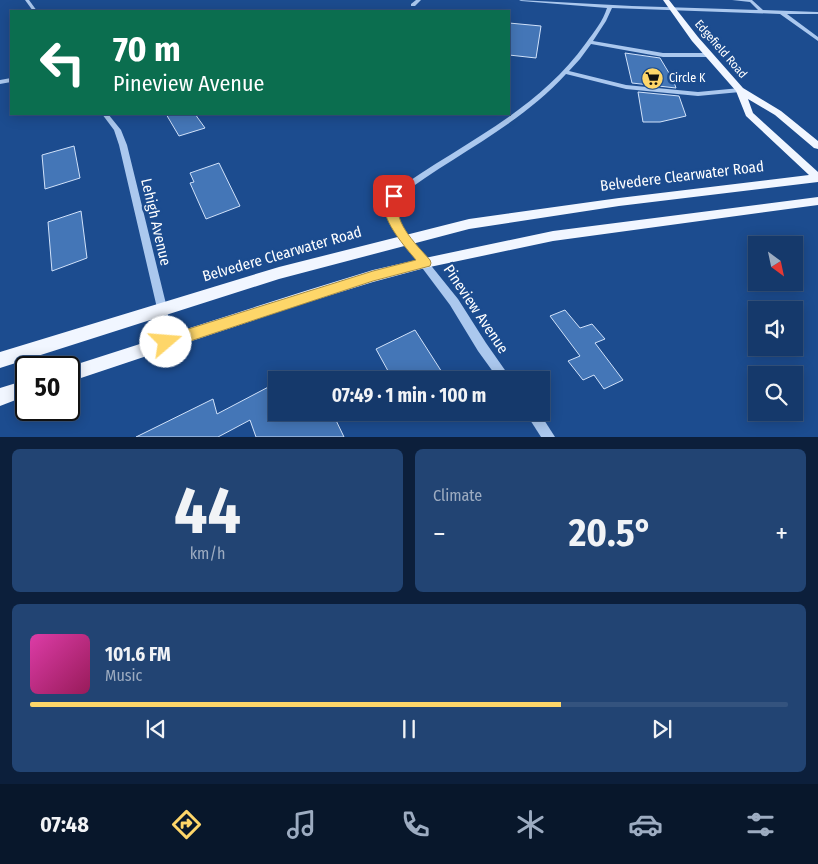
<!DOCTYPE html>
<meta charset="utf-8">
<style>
body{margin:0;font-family:"Fira Sans Condensed",sans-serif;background:#224473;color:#f1f3f6;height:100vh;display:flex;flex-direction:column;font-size:19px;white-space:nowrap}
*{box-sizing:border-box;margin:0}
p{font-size:16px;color:#9dacc1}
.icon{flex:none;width:28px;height:28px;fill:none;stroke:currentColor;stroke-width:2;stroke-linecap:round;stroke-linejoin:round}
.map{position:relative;height:437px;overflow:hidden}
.side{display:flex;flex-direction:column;gap:12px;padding:12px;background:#0c1f3b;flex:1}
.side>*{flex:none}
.top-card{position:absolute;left:10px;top:10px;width:500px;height:105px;border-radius:0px;box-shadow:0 2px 12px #0003,0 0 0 1px #34537e;background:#0b6e4f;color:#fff;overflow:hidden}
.needle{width:32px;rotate:147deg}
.buttons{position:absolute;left:748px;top:236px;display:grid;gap:10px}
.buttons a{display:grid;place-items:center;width:55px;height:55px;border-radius:0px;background:#15396b;box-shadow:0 2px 12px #0003,0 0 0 1px #34537e;font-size:25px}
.speed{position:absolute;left:15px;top:356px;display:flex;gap:10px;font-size:25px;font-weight:700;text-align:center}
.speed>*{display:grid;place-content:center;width:65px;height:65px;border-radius:50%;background:#15396b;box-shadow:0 2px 12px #0003,0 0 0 1px #34537e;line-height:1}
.speed .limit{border:2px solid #111;border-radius:8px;background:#fff;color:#111}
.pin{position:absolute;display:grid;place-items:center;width:42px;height:42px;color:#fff;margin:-21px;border-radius:10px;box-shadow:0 2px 8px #0006}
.me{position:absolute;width:55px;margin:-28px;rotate:72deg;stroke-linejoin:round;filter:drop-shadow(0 0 4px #0008)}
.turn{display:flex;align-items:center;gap:18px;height:105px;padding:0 20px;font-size:22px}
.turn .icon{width:65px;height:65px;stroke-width:2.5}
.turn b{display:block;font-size:35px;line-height:42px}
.big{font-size:38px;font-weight:700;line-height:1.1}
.side .card{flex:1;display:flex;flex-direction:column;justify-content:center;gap:8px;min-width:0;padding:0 18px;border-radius:8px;background:#224473}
.side .dial{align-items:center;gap:0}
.dial b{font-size:65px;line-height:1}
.song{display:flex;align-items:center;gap:15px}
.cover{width:60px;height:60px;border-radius:8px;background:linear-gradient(135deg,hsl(320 70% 55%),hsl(330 70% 35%))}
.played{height:5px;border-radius:2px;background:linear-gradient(90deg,#fed669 70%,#34537e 70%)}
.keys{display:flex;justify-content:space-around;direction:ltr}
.heat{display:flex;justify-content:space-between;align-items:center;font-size:28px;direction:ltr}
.side .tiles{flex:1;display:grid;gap:12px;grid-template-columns:1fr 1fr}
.card:last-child{grid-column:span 2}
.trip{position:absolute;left:268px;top:371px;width:282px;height:50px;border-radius:0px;background:#15396b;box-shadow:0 2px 12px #0003,0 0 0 1px #34537e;font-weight:700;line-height:50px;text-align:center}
.tab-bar{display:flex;height:80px;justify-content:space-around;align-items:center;background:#08172b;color:#9dacc1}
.tab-bar .icon{width:35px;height:35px}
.tab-bar .selected{color:#fed669}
.tab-bar b{font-size:22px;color:#f1f3f6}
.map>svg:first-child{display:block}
.building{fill:#4476b7;stroke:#d1e2fa}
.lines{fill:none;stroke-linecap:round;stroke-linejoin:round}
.minor{fill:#abc8ee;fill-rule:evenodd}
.major{fill:#f1f6ff;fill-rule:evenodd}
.route{fill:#fed669;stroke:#a58b44}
.labels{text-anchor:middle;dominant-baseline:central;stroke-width:5;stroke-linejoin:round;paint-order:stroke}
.far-street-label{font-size:12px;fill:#fff;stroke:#1c4c8f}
.far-poi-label{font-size:12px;fill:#fff;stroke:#1c4c8f;text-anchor:start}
.street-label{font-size:15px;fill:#fff;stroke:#1c4c8f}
</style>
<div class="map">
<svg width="818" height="437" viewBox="0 0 818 437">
<rect width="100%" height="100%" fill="#1c4c8f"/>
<g class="building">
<polygon points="509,23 541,26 536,58 509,55"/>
<polygon points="625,53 660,58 669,73 671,73 676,88 632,83"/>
<polygon points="638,92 679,96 686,116 660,122 643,122"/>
<polygon points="166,114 195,114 205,128 179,136"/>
<polygon points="74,146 80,178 45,189 42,155"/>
<polygon points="219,163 240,206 206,219 190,183 194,182 190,173"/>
<polygon points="81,211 87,258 52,271 48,222"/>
<polygon points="565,310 580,328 592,324 605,339 595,343 623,380 604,389 594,375 583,380 568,361 580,356 550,316"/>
<polygon points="415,330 447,380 393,380 376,349"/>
<polygon points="276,383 276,412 332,412 344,437 256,437 250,420 218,437 136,437 213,399 217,414"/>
</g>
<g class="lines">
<g class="minor">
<polygon points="25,0 29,0 37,11 33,11"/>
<polygon points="416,0 421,0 415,6 411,6 411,4"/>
<path d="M519,0L632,6L758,10L750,2L732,0H752L763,10L818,12V14H787L818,37V41L780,14L612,8L606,21L593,41L663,53H709L712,55L709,57H663L591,44L580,59L569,71L626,85L698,92L740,88L743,90L740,92L698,96L626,89L566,74C519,126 453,155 397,198L394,205L398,219L408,237L458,299L486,343L512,380H499L478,351L450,305L402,241L390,219L386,205L391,194C459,144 535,114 586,43C594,32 603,21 607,8L521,1Z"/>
<polygon points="11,78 11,82 0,84 0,80"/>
<polygon points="102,114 108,114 121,130 127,145 167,308 172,342 170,346 166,347 162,346 160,342 157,308 119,145 114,130"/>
<polygon points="525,412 539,412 555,437 541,437"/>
</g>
<g class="major">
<polygon points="663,0 669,0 698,37 743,88 781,111 818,141 818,149 814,148 775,115 748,99 753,113 818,172 818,182 619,206 469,229 279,279 0,368 0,352 279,267 469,219 619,198 809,175 746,116 736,91 692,41"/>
<polygon points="818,197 818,205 553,241 425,268 373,282 305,303 69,382 69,368 65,368 305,291 373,270 425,258 553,231"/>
<polygon points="26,380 26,396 0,406 0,388"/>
</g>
</g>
<path class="route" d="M394,192L400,196C390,220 415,243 430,260L431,263L430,266L373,281L166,349L161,347L158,342L161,338L166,336L373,271L416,260C406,248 382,221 385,205C386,201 389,197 391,194Z"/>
<defs>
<symbol id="supermarket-disc" viewBox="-11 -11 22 22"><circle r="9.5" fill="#fed669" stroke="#1c4c8f"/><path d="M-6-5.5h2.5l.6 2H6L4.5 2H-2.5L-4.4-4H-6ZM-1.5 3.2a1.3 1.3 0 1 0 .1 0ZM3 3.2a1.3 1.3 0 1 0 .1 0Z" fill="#111"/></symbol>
</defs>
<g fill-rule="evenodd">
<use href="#supermarket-disc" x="640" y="66" width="25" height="25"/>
</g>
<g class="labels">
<g class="far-street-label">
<text transform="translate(721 49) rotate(49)">Edgefield Road</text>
</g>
<g class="far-poi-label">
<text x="669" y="78">Circle K</text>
</g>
<g class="street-label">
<text transform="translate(682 176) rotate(-7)">Belvedere Clearwater Road</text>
<text transform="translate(156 222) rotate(77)">Lehigh Avenue</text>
<text transform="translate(282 254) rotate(-16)">Belvedere Clearwater Road</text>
<text transform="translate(476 309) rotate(56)">Pineview Avenue</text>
</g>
</g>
</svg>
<div class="buttons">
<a><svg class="needle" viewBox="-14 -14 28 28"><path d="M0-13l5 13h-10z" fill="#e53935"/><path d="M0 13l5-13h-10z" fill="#9dacc1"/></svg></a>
<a><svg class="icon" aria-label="sound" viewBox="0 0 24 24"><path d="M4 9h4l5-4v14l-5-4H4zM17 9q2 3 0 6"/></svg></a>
<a><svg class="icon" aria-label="search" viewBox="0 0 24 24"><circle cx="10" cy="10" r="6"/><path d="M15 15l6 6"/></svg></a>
</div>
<div class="speed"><div class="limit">50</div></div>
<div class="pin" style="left:394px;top:196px;background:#d93025"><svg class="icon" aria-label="arrive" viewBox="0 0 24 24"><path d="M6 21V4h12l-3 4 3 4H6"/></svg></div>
<svg class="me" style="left:166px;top:342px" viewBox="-20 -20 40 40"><circle r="19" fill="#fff"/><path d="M0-13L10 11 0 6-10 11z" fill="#fed669"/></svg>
<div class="trip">07:49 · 1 min · 100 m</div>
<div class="top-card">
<div class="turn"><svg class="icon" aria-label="left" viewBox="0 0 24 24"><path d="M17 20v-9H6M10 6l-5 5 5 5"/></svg><div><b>70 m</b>Pineview Avenue</div></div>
</div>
</div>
<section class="side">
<div class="tiles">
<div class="card dial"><b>44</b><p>km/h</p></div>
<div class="card"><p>Climate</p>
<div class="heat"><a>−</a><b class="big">20.5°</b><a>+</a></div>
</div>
<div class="card">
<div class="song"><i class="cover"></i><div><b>101.6 FM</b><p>Music</p></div></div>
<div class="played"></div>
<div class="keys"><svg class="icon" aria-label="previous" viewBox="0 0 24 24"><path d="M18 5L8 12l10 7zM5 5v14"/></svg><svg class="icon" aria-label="pause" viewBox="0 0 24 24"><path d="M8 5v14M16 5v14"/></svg><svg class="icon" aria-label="next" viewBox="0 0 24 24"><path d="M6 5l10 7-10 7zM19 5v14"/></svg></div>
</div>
</div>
</section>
<nav class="tab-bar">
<b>07:48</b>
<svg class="icon selected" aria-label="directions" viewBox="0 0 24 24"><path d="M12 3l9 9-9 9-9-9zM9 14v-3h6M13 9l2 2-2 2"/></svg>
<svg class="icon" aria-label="music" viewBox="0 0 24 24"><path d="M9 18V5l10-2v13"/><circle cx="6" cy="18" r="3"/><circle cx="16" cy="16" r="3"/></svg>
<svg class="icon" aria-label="phone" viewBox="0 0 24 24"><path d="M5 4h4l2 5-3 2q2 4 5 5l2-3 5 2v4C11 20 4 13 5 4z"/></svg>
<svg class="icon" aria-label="climate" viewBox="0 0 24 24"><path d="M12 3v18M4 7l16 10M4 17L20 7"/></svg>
<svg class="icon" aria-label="car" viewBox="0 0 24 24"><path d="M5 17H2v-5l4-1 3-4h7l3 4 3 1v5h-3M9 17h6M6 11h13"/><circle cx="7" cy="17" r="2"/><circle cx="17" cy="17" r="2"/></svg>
<svg class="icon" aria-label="filters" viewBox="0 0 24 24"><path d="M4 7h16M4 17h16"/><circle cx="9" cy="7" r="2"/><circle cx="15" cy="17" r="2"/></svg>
</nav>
